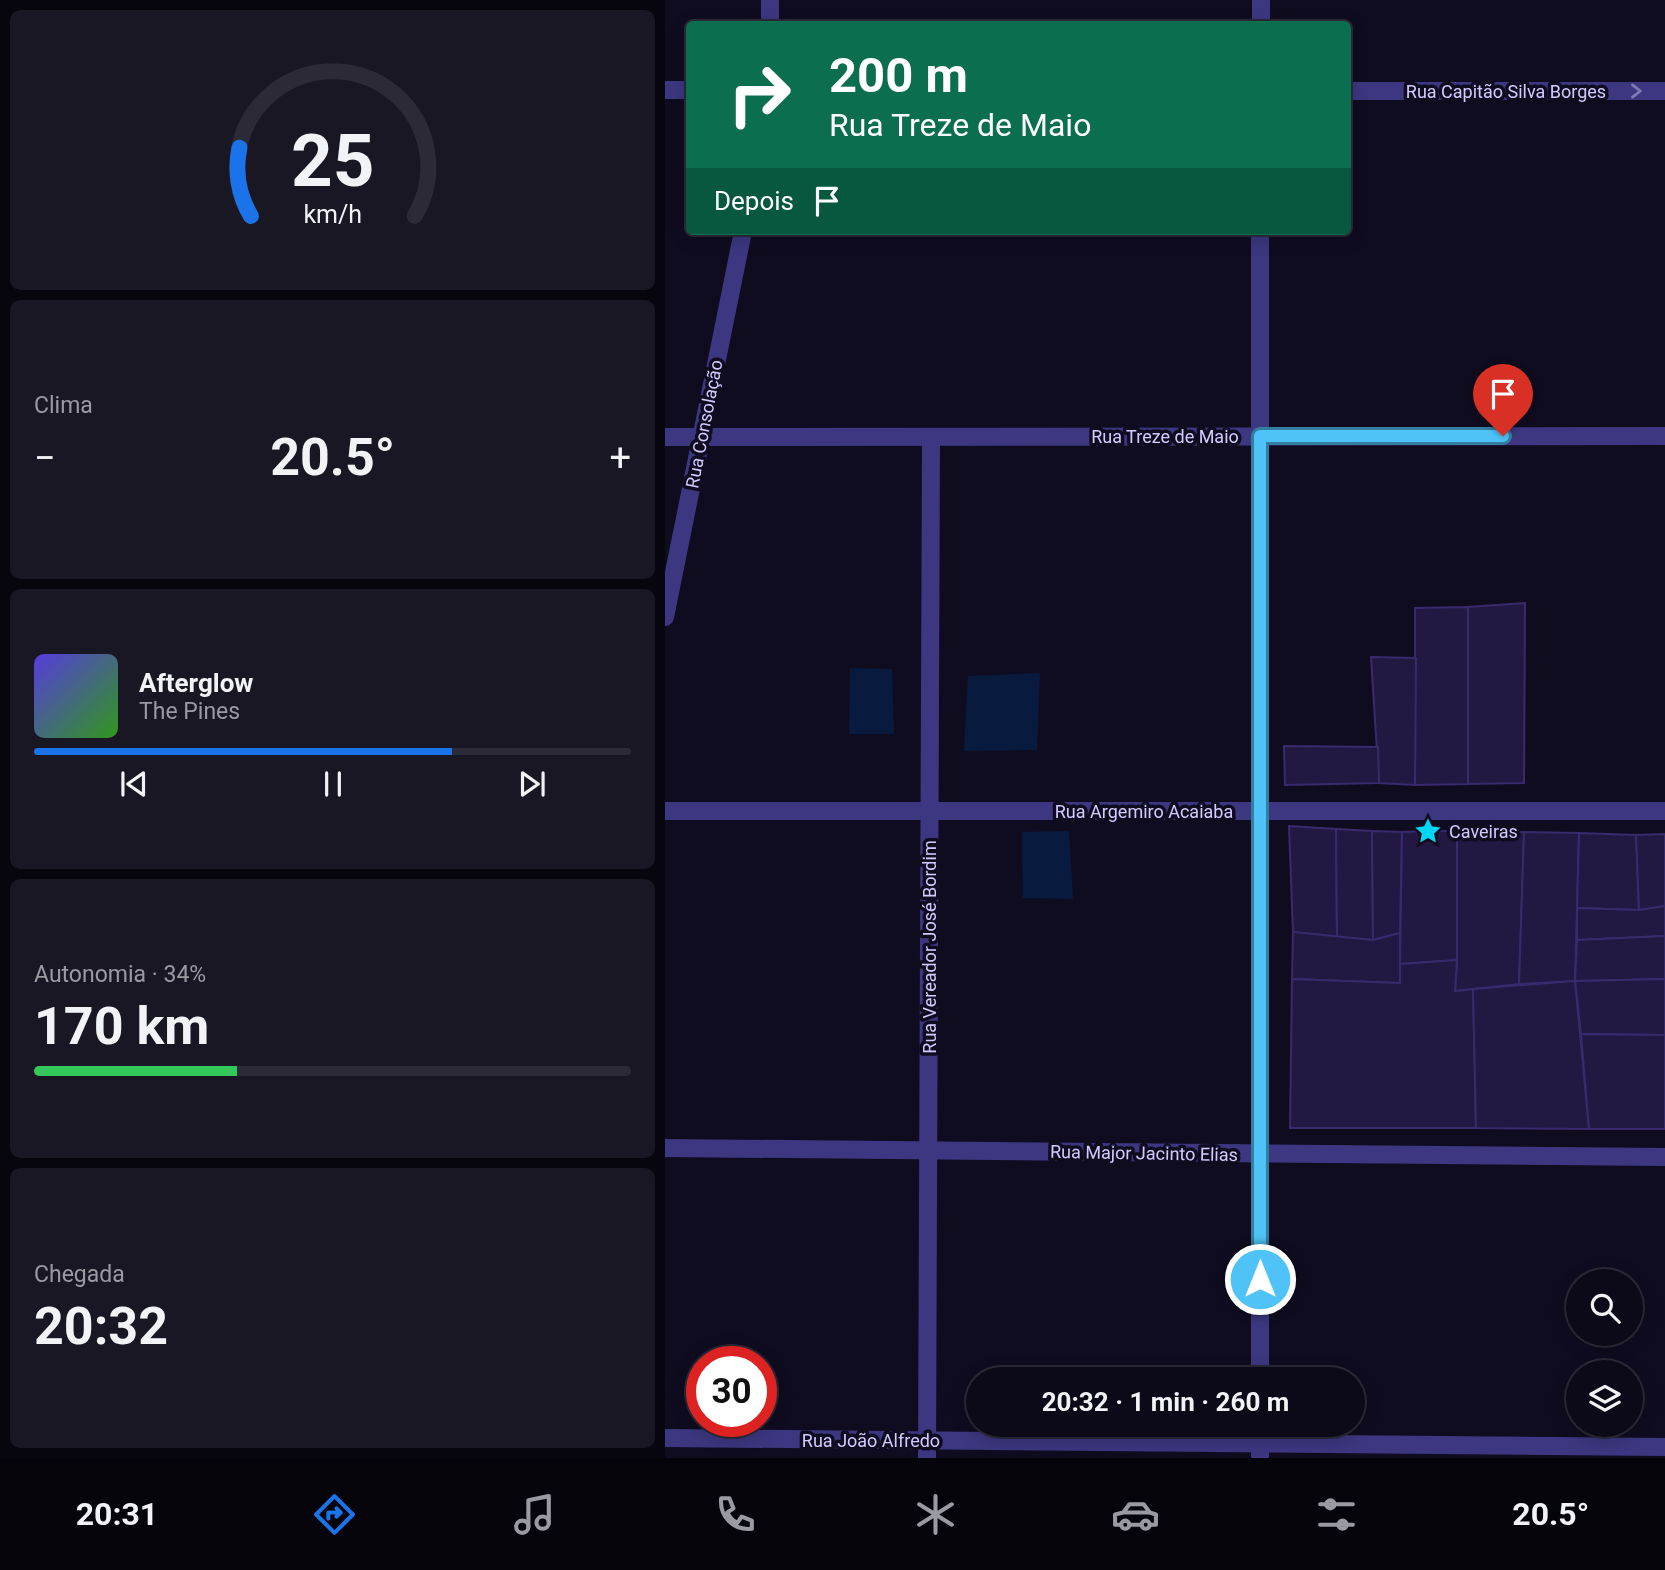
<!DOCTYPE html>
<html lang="pt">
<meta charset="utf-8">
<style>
body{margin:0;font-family:Roboto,sans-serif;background:#1a1725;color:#f1f3f6;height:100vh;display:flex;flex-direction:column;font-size:26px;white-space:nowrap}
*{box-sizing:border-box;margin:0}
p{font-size:23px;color:#9a9aa2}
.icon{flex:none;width:38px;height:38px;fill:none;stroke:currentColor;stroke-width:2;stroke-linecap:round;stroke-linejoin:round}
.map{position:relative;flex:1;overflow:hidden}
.details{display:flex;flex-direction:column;gap:10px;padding:10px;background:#07050d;width:665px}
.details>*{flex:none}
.hud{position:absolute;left:21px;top:21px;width:665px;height:214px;border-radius:7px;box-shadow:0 4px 18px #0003,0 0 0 2px #2c2a37;background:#0b6e4f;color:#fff;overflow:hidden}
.tools{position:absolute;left:901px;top:1269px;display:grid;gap:14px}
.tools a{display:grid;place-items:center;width:77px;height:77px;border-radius:50%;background:#0c0918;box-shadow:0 4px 18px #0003,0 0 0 2px #2c2a37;font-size:35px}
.speed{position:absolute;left:21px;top:1346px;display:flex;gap:14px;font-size:35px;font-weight:700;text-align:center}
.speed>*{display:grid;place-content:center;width:91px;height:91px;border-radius:50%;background:#0c0918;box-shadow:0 4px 18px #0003,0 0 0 2px #2c2a37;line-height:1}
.speed .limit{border:10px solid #d22;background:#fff;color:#111}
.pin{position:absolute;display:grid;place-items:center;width:60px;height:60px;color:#fff;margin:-72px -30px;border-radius:50% 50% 50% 0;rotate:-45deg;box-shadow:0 0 7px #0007}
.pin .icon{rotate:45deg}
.me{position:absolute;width:77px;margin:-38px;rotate:0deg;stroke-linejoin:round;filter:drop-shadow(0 0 5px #0008)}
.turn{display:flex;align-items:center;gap:24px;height:147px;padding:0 28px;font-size:32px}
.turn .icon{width:91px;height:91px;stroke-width:2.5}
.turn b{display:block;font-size:49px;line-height:60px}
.then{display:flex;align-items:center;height:66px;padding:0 28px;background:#0003;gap:14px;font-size:26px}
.big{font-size:52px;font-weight:700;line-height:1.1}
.details .card{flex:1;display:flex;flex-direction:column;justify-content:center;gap:10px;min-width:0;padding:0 24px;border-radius:10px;background:#1a1725}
.details .dial{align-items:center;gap:0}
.dial svg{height:182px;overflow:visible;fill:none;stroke:#2c2a37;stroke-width:7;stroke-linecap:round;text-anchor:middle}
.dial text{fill:#f1f3f6;stroke:none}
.song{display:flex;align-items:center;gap:21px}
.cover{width:84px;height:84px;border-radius:10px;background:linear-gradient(135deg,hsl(250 70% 55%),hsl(110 70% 35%))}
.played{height:7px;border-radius:4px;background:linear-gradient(90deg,#1a73e8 70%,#2c2a37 70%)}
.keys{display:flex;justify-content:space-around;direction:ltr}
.heat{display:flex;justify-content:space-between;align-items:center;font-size:38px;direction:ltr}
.charge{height:10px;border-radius:5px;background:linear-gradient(90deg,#34c759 34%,#2c2a37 0)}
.trip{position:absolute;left:301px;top:1367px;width:399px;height:70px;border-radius:35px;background:#0c0918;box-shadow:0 4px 18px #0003,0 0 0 2px #2c2a37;font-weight:700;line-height:70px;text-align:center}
.menu{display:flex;height:112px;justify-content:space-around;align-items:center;background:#05040a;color:#9a9aa2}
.menu .icon{width:49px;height:49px}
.menu .on{color:#1a73e8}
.menu b{font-size:32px;color:#f1f3f6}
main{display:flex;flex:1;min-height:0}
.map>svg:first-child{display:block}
.water{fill:#081a3d}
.building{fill:#221841;stroke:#392a6d;stroke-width:2}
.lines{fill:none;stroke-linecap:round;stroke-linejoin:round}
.minor{stroke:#3c3780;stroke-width:18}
.oneway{stroke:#807ab9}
.route-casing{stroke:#337fa1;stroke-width:18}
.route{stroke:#4fc3f7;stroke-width:12}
.labels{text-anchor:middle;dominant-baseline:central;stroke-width:7;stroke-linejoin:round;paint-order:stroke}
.street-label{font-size:18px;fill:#d3cbff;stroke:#100c20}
.poi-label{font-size:18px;fill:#d3cbff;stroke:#100c20;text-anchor:start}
</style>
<main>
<section class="details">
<div class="card dial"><svg viewBox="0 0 100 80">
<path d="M14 69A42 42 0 1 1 86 69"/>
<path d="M14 69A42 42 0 0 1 9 39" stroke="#1a73e8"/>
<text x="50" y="56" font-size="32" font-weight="700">25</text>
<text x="50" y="72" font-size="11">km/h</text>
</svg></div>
<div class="card"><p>Clima</p>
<div class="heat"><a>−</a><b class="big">20.5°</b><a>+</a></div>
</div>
<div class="card">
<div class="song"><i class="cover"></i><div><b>Afterglow</b><p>The Pines</p></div></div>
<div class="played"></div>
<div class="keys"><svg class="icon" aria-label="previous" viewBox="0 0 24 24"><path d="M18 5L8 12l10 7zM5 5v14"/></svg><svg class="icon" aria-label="pause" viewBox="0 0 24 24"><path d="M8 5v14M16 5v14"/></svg><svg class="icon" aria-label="next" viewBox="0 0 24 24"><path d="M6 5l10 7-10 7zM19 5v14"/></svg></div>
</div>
<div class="card"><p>Autonomia · 34%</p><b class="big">170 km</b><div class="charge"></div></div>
<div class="card"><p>Chegada</p><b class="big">20:32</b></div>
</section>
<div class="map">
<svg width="1000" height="1458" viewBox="0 0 1000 1458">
<rect width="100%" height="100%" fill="#100c20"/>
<g class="water">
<polygon points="185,668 227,669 229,734 184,734"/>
<polygon points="375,673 372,750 299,751 303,676"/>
<polygon points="404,831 408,899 358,898 357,832"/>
</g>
<g class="building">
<polygon points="860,603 859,783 803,784 803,607"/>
<polygon points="803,607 803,784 750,785 750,608"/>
<polygon points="706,657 751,658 750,785 714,783"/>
<polygon points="619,746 713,747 714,783 620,785"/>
<polygon points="624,826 671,829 672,937 628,932"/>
<polygon points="671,829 707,831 708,940 672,937"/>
<polygon points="707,831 737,832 735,933 708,940"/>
<polygon points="763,831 792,831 792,960 735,964 737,832"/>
<polygon points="792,831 859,832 854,984 790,991 792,960"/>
<polygon points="859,832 914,833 910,981 854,984"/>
<polygon points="914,833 971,835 974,910 912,908"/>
<polygon points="1000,834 1000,906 974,910 971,835"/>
<polygon points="1000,906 1000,936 912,940 912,908 974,910"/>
<polygon points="628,932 708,940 735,933 735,983 627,979"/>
<polygon points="1000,936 1000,979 910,981 912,940"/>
<polygon points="792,960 790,991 808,989 811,1128 625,1128 627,979 735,983 735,964"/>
<polygon points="1000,979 1000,1035 916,1034 910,981"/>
<polygon points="910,981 924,1129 811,1128 808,989"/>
<polygon points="916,1034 1000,1035 1000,1129 924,1129"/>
</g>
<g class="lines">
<g class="minor">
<polyline points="105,0 105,24"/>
<polyline points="596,0 596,24"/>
<polyline points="0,90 24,90"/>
<polyline points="682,91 1000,91"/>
<polyline points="0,437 1000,436"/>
<polyline points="0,617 78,231"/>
<polyline points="0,811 1000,811"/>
<polyline points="0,1148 1000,1157"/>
<polyline points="595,1379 595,231"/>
<polyline points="595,1424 595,1458"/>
<polyline points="0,1438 1000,1447"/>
<polyline points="262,1458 266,437"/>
</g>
</g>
<defs><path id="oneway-chevron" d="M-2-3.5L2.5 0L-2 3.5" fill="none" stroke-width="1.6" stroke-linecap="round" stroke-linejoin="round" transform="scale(1.75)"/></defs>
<use class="oneway" href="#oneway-chevron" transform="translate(971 91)"/>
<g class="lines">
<defs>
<polyline id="route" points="595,1279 595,436 838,436"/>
</defs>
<use href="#route" class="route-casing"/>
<use href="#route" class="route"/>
</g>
<defs>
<symbol id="sight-bare" viewBox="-9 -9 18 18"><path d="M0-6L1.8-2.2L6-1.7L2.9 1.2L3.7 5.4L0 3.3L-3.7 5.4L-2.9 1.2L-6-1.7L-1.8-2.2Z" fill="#00d6f6" stroke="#100c20" stroke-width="2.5" paint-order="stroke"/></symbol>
</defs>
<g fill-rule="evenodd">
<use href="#sight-bare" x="744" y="812" width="38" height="38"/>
</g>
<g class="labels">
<g class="street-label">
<text x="841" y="91">Rua Capitão Silva Borges</text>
<text transform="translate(39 424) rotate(-79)">Rua Consolação</text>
<text x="500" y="436">Rua Treze de Maio</text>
<text x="479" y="811">Rua Argemiro Acaiaba</text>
<text transform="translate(264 947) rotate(-90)">Rua Vereador José Bordim</text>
<text transform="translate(479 1153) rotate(1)">Rua Major Jacinto Elias</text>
<text x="206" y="1440">Rua João Alfredo</text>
</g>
<g class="poi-label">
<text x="784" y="831">Caveiras</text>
</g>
</g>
</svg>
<div class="tools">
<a><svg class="icon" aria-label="search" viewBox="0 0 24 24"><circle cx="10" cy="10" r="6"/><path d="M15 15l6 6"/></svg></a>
<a><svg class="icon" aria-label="layers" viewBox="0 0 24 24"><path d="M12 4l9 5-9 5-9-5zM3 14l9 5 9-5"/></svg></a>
</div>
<div class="speed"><div class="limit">30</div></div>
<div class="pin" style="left:838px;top:436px;background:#d93025"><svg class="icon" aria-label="arrive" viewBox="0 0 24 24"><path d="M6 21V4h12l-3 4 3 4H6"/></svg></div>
<svg class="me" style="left:595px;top:1279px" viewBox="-20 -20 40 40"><circle r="17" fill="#4fc3f7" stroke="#fff" stroke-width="3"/><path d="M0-11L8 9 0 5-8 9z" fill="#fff"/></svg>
<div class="trip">20:32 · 1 min · 260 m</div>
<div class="hud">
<div class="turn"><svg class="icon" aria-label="right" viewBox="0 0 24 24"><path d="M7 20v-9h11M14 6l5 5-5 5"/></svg><div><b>200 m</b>Rua Treze de Maio</div></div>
<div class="then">Depois<svg class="icon" aria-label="arrive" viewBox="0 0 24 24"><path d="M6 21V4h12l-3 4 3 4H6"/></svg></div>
</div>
</div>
</main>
<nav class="menu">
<b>20:31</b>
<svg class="icon on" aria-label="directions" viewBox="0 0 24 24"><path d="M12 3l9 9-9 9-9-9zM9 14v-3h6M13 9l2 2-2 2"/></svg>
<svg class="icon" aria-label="music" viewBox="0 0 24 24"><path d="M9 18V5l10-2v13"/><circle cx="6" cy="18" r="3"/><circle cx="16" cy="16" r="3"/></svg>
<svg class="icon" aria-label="phone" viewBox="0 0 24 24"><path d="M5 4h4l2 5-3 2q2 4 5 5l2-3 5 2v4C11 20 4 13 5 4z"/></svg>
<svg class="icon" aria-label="climate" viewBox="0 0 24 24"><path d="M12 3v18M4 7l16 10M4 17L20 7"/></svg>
<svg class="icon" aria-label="car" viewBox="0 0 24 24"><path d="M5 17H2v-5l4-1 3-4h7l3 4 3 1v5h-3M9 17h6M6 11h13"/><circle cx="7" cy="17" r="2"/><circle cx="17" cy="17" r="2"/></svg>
<svg class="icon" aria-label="filters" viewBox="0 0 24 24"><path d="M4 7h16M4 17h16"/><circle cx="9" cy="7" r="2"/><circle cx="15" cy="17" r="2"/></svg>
<b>20.5°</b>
</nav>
